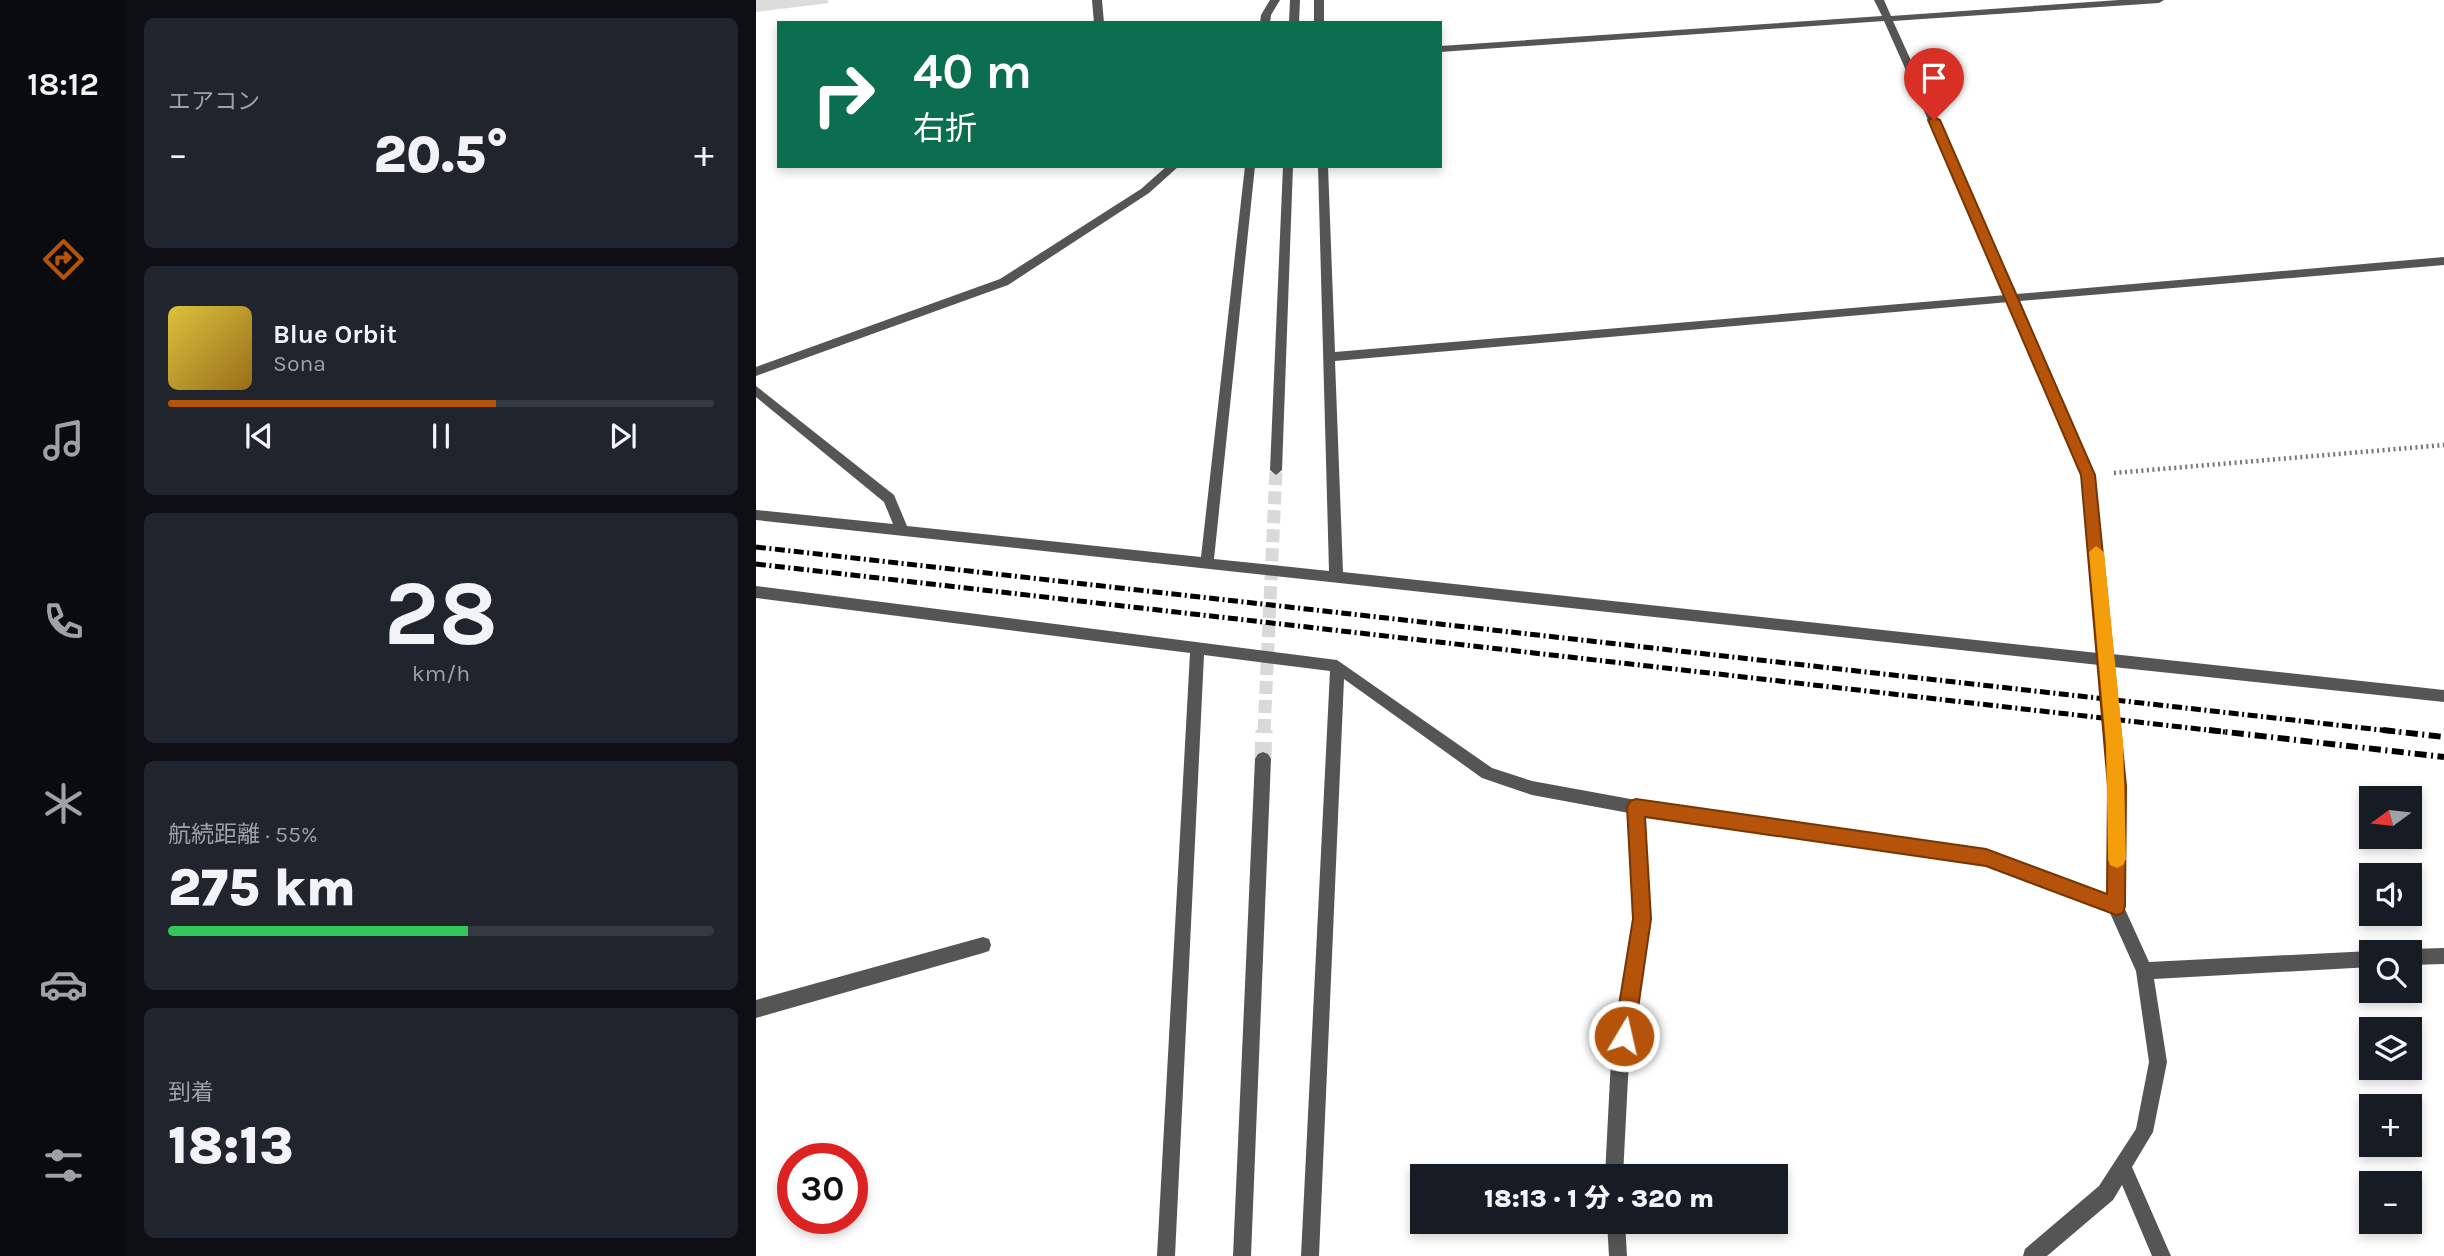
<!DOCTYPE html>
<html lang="ja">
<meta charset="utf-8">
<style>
body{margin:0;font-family:Karla,"Noto Sans JP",sans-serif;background:#20242c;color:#f1f3f6;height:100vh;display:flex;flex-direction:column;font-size:26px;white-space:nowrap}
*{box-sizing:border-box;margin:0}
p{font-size:23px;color:#9ea1a6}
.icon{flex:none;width:38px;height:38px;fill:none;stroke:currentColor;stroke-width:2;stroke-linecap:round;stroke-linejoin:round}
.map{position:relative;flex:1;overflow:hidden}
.panel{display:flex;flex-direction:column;gap:18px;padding:18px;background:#0d0f14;width:630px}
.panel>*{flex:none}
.top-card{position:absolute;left:21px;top:21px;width:665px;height:147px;border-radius:0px;box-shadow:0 4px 10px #0003;background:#0b6e4f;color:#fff;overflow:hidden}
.needle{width:46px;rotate:255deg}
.tools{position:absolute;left:1603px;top:786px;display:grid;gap:14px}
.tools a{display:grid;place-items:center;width:63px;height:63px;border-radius:0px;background:#171b24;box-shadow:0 4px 10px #0003;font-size:35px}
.speed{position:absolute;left:21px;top:1143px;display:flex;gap:14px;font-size:35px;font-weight:700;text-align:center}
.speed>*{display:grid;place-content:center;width:91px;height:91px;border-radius:50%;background:#171b24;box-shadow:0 4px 10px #0003;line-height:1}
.speed .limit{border:10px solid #d22;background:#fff;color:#111}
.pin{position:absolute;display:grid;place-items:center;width:60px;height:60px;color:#fff;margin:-72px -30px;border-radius:50% 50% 50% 0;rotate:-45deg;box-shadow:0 0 7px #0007}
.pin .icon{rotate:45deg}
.me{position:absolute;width:77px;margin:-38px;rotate:9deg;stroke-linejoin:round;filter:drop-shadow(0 0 5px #0008)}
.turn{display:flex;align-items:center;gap:24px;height:147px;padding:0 21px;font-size:32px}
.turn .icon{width:91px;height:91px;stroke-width:2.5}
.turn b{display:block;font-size:49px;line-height:60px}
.big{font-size:52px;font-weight:800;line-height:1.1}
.panel .card{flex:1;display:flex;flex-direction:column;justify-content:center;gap:10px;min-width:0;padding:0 24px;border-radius:10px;background:#20242c}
.panel .dial{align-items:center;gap:0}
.dial b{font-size:91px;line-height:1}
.song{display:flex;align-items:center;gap:21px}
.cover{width:84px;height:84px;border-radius:10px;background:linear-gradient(135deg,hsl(50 70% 55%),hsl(40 70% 35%))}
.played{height:7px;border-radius:4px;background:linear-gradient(90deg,#b45309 60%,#363941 60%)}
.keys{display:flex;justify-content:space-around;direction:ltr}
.heat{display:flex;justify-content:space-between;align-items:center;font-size:38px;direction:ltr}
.charge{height:10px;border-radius:5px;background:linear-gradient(90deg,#34c759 55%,#363941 0)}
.trip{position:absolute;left:654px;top:1164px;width:378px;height:70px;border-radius:0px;background:#171b24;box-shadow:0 4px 10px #0003;font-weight:800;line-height:70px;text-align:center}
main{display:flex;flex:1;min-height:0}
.menu{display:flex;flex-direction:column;width:126px;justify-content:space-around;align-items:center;background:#090b0e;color:#9ea1a6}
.menu .icon{width:49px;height:49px}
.menu .current{color:#b45309}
.menu b{font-size:32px;color:#f1f3f6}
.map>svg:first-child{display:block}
.green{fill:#dcdcdc}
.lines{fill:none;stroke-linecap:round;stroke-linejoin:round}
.tertiary-tunnel-far1{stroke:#d9d9d9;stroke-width:13;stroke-dasharray:13 6;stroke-linecap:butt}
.tertiary-tunnel{stroke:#d9d9d9;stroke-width:17;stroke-dasharray:17 9;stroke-linecap:butt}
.path{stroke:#777;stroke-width:4.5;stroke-dasharray:2 3.5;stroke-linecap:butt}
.minor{fill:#555;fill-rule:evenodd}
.tertiary{fill:#555;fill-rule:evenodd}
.rail-far1{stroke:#000;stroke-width:5;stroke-dasharray:10 3.5 2 3.5;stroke-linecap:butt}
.rail{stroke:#000;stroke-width:6;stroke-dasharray:12 4.5 2 4.5;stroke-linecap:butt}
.route{fill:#b45309;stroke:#753606;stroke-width:2}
.slow{fill:#f59e0b}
</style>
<main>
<nav class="menu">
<b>18:12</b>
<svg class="icon current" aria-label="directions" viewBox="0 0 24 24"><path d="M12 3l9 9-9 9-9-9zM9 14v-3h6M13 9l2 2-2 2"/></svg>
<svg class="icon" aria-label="music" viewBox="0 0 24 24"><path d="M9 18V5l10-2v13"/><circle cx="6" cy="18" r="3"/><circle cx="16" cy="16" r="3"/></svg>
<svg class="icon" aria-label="phone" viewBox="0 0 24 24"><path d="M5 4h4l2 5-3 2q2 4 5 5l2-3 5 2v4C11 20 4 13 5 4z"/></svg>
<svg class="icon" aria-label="climate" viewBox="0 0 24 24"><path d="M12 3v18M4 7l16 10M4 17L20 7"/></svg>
<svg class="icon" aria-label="car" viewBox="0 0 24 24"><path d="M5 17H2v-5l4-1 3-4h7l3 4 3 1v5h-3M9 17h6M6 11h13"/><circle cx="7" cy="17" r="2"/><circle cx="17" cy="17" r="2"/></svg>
<svg class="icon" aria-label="filters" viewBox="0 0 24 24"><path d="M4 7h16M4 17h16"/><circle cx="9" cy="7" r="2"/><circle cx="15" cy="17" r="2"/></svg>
</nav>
<section class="panel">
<div class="card"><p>エアコン</p>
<div class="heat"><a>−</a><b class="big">20.5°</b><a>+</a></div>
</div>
<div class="card">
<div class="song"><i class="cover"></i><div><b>Blue Orbit</b><p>Sona</p></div></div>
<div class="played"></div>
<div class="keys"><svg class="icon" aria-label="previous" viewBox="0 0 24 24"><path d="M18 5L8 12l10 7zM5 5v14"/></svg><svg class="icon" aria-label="pause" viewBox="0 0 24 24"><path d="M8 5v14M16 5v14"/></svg><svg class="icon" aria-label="next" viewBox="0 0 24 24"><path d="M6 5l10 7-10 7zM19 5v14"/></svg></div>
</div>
<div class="card dial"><b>28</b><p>km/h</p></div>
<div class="card"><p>航続距離 · 55%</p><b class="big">275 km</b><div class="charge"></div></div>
<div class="card"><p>到着</p><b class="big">18:13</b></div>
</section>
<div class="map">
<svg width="1688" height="1256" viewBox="0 0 1688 1256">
<rect width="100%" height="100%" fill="#fff"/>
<polygon class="green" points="0,0 71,0 73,3 0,12"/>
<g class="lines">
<polyline class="tertiary-tunnel-far1" points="508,732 520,470"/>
<polyline class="tertiary-tunnel" points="507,759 508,730"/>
<polyline class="path" points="1358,473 1688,445"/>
<g class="minor">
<polygon points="336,0 346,0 348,23 338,23"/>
<polygon points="514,0 524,0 515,15 514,23 504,23 505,15"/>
<rect x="558" y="0" width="10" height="23"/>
<path d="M1118,0H1128L1135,16L1363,0H1408L1403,3L1137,21L1261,294L1688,257V265L1264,301L1338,475L1356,654L1688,690V702L1357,667L1369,785L1368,907L1393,962L1615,951L1618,952H1615V967L1398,979L1411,1062L1397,1132L1376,1167L1415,1256H1396L1366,1185L1357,1200L1291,1256H1267L1269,1249L1343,1186L1380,1129L1393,1062L1380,971L1354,913L1230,865L888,815L894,919L873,1059L867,1176H849L855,1059L878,919L873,813L776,795L726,778L588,679L563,1256H545L574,671L448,655L419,1256H401L434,653L0,598V586L581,660L736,768L776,781L880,800L1230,851L1352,896L1353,785L1343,665L0,520V510L137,524L128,502L0,397V386L138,495L151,526L445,557L489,166H499L458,559L573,571L562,166H572L579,352L1250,295L1128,21L684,52V46L1126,16ZM1253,302L1326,475L1342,653L587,572L579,361Z"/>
<polygon points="411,166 423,166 393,193 252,285 0,376 0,367 244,279 385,189"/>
<polygon points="227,937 233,939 235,945 233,951 227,953 0,1018 0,1000"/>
<polygon points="1688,948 1688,964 1654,965 1654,952 1648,952 1654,949"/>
<polygon points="851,1222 869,1222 871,1256 853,1256"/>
</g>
<g class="tertiary">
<polygon points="534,0 544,0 543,23 533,23"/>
<polygon points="527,166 537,166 526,470 520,475 514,470"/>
<polygon points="507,752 512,754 515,759 495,1256 477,1256 499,759 502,754"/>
</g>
<g class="rail-far1">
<polyline points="0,547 1643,732"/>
<polyline points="0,564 1469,732"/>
</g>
<g class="rail">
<polyline points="1453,730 1688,757"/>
<polyline points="1627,730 1688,737"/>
</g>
</g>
<polygon class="route" points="1178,117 1184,120 1339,475 1370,786 1369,906 1367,913 1360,915 1230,866 889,817 895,919 878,1036 875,1043 868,1046 861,1043 858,1036 877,919 871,807 874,801 880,799 1230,849 1351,894 1352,786 1325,475 1172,120"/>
<polygon class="slow" points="1340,546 1348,552 1367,743 1370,859 1367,865 1361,868 1354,865 1352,859 1350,743 1333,552"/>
</svg>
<div class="tools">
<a><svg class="needle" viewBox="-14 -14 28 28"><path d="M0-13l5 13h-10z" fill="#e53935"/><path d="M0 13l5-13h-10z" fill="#9ea1a6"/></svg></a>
<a><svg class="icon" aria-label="sound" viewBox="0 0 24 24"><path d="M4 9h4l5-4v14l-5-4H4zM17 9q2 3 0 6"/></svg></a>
<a><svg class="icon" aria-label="search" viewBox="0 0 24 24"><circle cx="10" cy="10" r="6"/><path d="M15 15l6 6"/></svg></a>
<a><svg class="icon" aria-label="layers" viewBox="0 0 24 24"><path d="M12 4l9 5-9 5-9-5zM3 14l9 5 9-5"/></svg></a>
<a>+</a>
<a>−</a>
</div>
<div class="speed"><div class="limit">30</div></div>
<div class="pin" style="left:1178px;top:120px;background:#d93025"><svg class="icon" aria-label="arrive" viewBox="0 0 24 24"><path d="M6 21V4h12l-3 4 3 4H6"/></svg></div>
<svg class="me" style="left:868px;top:1036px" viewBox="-20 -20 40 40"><circle r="17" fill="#b45309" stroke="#fff" stroke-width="3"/><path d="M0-11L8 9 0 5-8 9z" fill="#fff"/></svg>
<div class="trip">18:13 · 1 分 · 320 m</div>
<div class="top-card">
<div class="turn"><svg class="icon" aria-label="right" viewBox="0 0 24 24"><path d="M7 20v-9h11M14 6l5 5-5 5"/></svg><div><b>40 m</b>右折</div></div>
</div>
</div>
</main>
